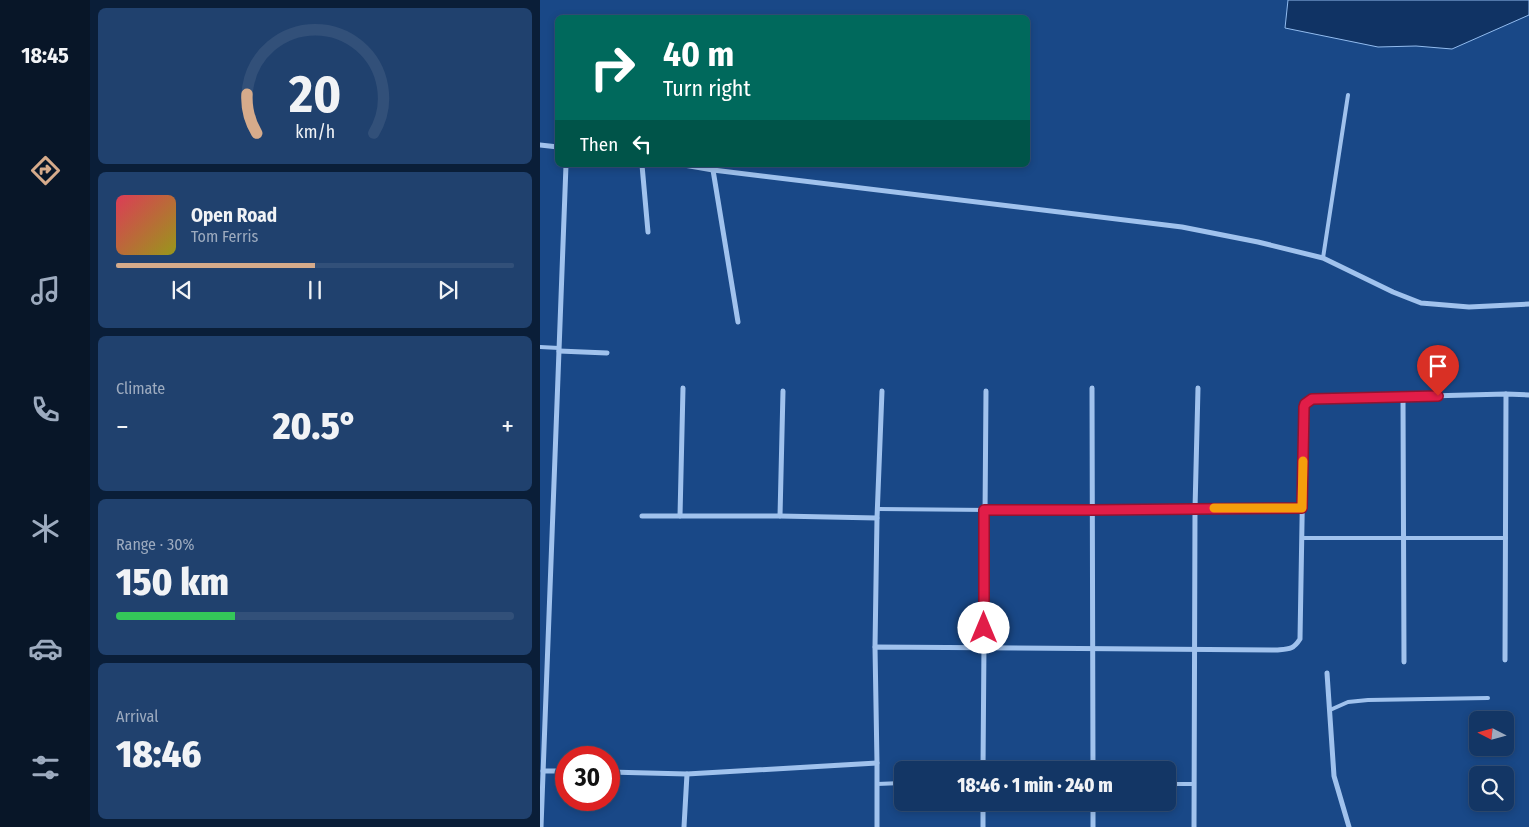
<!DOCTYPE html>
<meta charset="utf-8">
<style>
body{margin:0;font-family:"Fira Sans Condensed",sans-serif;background:#20416e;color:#f1f3f6;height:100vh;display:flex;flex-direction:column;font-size:19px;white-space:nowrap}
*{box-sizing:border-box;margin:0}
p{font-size:16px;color:#9dabbf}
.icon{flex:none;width:28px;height:28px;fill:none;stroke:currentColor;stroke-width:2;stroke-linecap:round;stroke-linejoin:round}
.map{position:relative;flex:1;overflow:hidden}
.panel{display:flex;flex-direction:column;gap:8px;padding:8px;background:#0a1e38;width:450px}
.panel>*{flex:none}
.top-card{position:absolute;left:15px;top:15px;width:475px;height:152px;border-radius:8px;box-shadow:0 2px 8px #0003,0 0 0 1px #325079;background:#00695c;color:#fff;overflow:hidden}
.needle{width:32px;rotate:276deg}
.buttons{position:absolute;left:929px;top:711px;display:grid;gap:10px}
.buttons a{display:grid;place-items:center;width:45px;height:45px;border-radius:8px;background:#133665;box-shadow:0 2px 8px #0003,0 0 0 1px #325079;font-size:25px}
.speed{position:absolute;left:15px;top:746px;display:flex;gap:10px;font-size:25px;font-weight:700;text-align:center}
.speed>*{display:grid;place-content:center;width:65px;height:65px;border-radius:50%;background:#133665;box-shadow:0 2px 8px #0003,0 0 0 1px #325079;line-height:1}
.speed .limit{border:8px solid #d22;background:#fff;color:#111}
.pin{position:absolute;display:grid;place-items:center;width:42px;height:42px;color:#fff;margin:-51px -21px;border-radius:50% 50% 50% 0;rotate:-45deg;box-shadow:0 0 5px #0007}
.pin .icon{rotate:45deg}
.me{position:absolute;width:55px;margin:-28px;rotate:0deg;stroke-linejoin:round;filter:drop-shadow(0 0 4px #0008)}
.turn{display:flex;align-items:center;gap:18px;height:105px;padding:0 25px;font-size:22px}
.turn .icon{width:65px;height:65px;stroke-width:2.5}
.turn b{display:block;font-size:35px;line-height:42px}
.then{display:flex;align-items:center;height:48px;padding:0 25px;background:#0003;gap:10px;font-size:19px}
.big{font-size:38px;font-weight:800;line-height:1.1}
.panel .widget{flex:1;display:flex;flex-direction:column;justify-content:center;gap:8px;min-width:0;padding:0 18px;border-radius:8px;background:#20416e}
.panel .dial{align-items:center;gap:0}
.dial svg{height:130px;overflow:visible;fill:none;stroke:#325079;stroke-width:7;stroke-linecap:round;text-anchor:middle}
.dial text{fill:#f1f3f6;stroke:none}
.song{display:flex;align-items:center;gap:15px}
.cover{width:60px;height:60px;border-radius:8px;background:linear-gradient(135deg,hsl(350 70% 55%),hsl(60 70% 35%))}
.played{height:5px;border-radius:2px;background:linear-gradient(90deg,#d6ab8b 50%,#325079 50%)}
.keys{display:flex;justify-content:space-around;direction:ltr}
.heat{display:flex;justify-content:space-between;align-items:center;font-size:28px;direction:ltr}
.charge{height:8px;border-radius:4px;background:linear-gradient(90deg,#34c759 30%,#325079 0)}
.trip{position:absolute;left:354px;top:761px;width:282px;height:50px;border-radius:8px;background:#133665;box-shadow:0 2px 8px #0003,0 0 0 1px #325079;font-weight:800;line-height:50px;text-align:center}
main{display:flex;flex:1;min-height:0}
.dock{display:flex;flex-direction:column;width:90px;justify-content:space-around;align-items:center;background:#081628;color:#9dabbf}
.dock .icon{width:35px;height:35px}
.dock .selected{color:#d6ab8b}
.dock b{font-size:22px;color:#f1f3f6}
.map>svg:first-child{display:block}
.water{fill:#103364;stroke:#92bcef}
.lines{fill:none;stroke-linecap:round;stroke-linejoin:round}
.service{stroke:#a0c2ed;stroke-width:4}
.minor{stroke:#a0c2ed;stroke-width:5}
.route-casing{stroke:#92132f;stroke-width:12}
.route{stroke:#e11d48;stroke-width:9}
.slow{stroke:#f59e0b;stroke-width:9}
</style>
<main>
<nav class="dock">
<b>18:45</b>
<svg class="icon selected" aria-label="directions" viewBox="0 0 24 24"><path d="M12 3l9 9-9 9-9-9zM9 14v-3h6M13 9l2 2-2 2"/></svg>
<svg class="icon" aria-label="music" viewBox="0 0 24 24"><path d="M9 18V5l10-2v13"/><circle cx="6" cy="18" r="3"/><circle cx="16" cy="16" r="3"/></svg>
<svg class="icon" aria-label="phone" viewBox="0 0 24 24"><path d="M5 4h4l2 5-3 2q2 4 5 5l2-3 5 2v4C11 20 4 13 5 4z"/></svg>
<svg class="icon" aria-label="climate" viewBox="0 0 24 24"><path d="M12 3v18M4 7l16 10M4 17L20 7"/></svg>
<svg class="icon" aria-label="car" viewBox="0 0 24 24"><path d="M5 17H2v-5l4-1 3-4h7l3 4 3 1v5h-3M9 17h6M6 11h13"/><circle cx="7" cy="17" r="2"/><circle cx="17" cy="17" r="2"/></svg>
<svg class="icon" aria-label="filters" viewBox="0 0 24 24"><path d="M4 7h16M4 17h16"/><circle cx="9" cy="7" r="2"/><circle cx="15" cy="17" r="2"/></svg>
</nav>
<section class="panel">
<div class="widget dial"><svg viewBox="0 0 100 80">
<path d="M14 69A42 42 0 1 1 86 69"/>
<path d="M14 69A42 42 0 0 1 8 45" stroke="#d6ab8b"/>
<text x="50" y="56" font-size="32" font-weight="700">20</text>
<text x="50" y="72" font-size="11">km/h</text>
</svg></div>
<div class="widget">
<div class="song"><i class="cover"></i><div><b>Open Road</b><p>Tom Ferris</p></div></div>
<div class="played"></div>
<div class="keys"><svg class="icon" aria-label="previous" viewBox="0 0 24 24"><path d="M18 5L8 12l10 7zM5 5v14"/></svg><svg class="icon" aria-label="pause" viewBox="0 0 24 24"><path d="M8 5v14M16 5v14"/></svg><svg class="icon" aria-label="next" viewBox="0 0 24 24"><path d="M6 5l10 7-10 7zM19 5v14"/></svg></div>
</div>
<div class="widget"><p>Climate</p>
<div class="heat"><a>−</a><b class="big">20.5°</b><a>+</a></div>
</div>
<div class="widget"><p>Range · 30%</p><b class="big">150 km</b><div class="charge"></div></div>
<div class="widget"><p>Arrival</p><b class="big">18:46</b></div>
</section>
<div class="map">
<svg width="989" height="827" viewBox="0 0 989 827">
<rect width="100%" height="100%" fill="#194887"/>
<polygon class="water" points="748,0 989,0 989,15 912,49 876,46 838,47 745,28"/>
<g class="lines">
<g class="service">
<polyline points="783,258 808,95"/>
<polyline points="0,347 19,348"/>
<polyline points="338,509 553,511 762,508"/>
<polyline points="762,538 966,538"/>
<polyline points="790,710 808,702 828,700 948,698"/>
<polyline points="337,784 362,783"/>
<polyline points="628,784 654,784"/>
</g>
<g class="minor">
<polyline points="0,145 18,147"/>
<polyline points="102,165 108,232"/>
<polyline points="144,165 173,170 642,227 718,242 783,258 853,292 881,303 929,307 989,304"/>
<polyline points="173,170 198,322"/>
<polyline points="19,351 67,353"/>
<polyline points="552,388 553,770"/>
<polyline points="863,397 864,662"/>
<polyline points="102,516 240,516 337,518"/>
<polyline points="140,516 143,388"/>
<polyline points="240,516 243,391"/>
<polyline points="335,647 337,518 342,391"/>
<polyline points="965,660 966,394"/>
<polyline points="787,673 794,776 809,827"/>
<polyline points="443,770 446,391"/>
<polyline points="3,771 26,771"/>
<polyline points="69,772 147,774 337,763"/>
<polyline points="1,827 26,165"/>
<polyline points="144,827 147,774"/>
<path d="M337,827V763L335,647L736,650C749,649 753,650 760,639L764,407L765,404L772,399L966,394L989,395"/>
<polyline points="443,827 443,802"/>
<polyline points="553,827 553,802"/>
<polyline points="654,827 655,509 658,388"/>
</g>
</g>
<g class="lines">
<defs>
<polyline id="route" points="444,628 444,510 553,510 762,508 764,407 765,404 772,399 898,396"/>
</defs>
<use href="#route" class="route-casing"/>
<use href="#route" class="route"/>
<polyline class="slow" points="674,508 762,508 763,461"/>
</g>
</svg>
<div class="buttons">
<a><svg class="needle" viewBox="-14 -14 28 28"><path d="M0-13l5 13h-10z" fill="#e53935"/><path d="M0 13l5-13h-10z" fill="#9dabbf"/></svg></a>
<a><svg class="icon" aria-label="search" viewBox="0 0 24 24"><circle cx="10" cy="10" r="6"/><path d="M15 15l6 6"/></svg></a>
</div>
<div class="speed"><div class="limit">30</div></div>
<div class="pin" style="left:898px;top:396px;background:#d93025"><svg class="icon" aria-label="arrive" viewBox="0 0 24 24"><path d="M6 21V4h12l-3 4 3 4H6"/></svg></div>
<svg class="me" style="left:444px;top:628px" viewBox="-20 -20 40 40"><circle r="19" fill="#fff"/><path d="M0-13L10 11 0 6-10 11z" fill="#e11d48"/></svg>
<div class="trip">18:46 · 1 min · 240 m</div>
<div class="top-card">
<div class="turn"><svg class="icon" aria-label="right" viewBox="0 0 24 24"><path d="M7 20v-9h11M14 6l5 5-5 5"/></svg><div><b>40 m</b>Turn right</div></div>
<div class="then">Then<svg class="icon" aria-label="left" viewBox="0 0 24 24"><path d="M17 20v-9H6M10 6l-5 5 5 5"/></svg></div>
</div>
</div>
</main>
